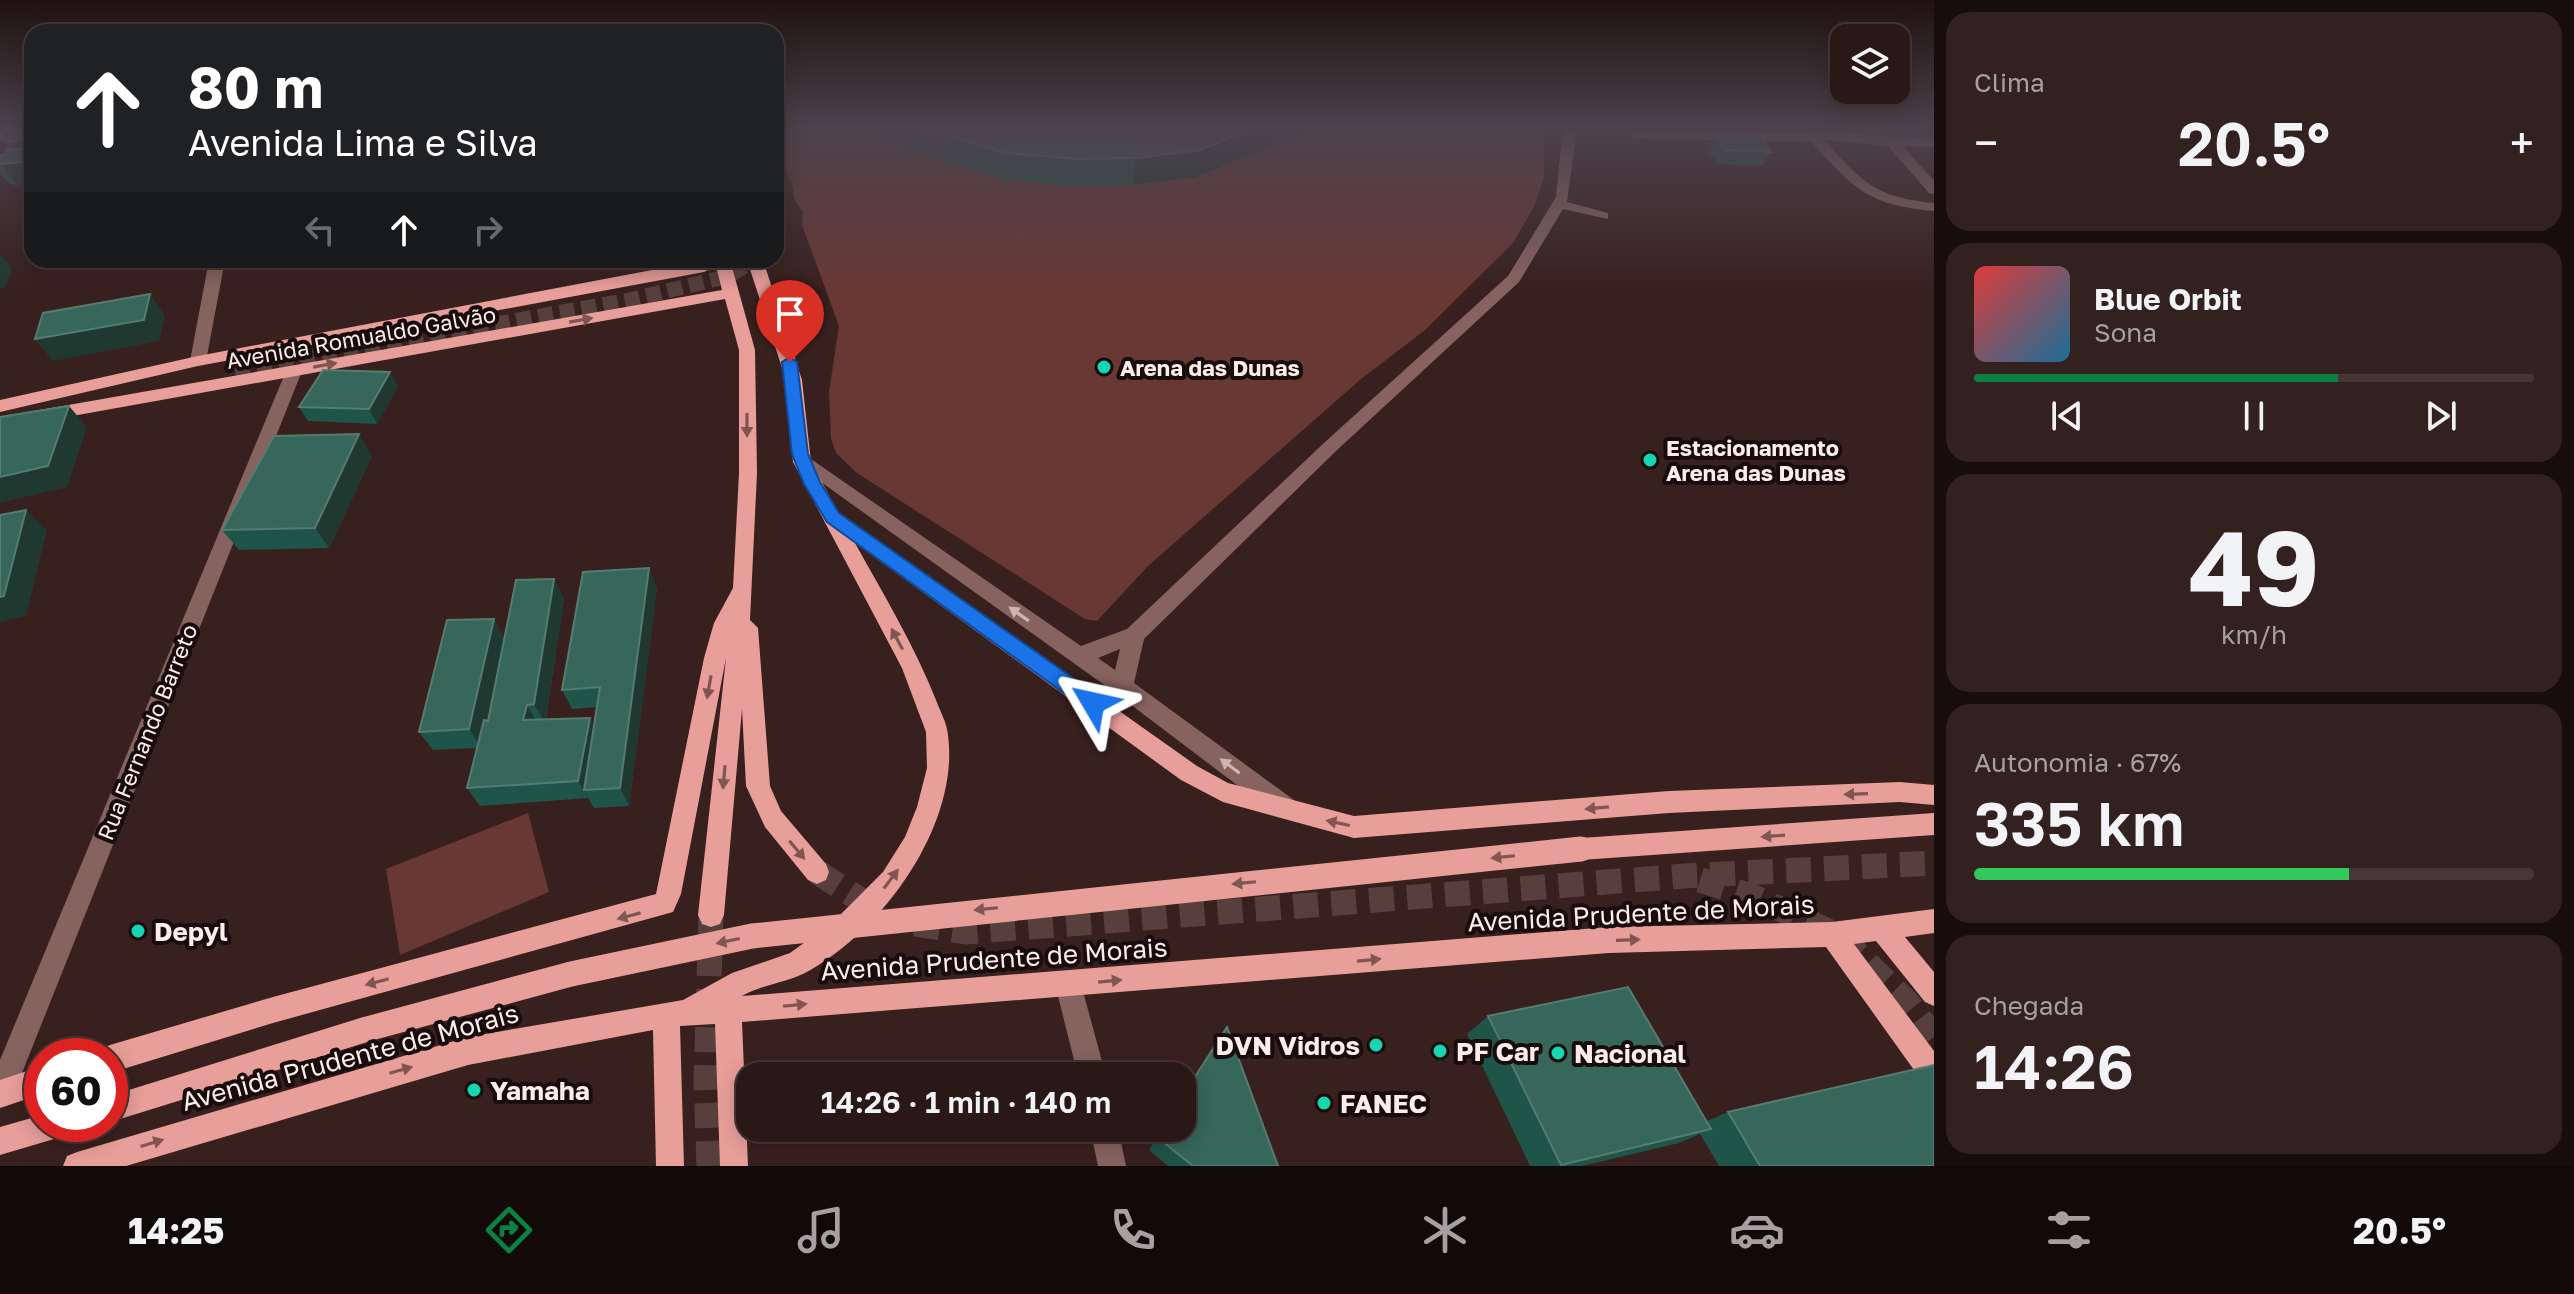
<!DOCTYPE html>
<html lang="pt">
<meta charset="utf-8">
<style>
body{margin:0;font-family:"Golos Text",sans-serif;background:#32211f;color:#f1f3f6;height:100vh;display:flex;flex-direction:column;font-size:30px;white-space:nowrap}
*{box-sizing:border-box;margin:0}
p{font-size:26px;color:#a5a0a1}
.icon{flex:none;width:44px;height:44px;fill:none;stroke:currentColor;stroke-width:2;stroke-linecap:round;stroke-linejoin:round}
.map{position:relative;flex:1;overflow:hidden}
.sheet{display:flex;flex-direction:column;gap:12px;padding:12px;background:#170d0c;width:640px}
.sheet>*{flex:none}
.guide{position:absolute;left:24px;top:24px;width:760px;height:244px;border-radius:24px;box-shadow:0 4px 20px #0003,0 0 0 2px #463735;background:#202124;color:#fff;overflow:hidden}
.buttons{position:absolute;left:1830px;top:24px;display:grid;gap:16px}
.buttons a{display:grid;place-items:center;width:80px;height:80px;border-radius:16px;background:#2a1816;box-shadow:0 4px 20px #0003,0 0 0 2px #463735;font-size:40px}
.speed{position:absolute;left:24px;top:1038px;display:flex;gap:16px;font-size:40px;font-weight:700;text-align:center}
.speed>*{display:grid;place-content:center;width:104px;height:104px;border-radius:50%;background:#2a1816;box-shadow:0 4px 20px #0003,0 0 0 2px #463735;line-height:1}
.speed .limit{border:12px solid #d22;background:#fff;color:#111}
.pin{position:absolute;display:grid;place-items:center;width:68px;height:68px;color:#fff;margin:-82px -34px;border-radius:50% 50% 50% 0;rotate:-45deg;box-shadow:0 0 8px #0007}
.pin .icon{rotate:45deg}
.me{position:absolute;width:88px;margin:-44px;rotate:306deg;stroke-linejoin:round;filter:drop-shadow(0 0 6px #0008)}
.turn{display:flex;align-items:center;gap:28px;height:168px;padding:0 32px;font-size:36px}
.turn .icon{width:104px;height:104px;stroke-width:2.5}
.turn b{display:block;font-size:56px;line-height:68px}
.lanes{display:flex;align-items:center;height:76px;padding:0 32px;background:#0003;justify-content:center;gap:40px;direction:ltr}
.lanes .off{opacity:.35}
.big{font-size:60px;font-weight:600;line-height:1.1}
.sheet .card{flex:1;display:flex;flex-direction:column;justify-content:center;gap:12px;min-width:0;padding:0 28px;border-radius:24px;background:#32211f}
.sheet .dial{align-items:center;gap:0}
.dial b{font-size:104px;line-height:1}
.song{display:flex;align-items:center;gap:24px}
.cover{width:96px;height:96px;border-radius:12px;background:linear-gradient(135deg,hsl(0 70% 55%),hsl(200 70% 35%))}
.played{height:8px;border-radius:4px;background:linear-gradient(90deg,#0b8043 65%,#463735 65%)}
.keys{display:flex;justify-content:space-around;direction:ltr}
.heat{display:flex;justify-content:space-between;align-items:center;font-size:44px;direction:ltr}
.charge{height:12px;border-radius:6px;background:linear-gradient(90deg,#34c759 67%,#463735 0)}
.trip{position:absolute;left:736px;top:1062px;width:460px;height:80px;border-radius:24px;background:#2a1816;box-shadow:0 4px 20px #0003,0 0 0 2px #463735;font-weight:600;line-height:80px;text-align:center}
.menu{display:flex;height:128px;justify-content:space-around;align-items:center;background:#110a09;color:#a5a0a1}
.menu .icon{width:56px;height:56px}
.menu .current{color:#0b8043}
.menu b{font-size:36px;color:#f1f3f6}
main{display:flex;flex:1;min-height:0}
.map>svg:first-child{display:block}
.green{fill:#683835}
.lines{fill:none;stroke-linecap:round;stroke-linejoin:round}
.major-tunnel-far1{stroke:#563f3d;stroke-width:15;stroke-dasharray:15 7;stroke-linecap:butt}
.major-tunnel{stroke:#563f3d;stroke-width:25;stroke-dasharray:25 13;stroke-linecap:butt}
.minor{fill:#876360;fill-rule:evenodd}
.major{fill:#e89e99;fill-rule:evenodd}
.major-bridge{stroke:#e89e99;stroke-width:25}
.wall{fill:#1f5549}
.shaded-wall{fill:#1f3931}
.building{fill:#37665a;stroke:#567b71;stroke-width:2}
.oneway{fill:#805652}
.oneway2{fill:#ceb5b3}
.route{fill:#1a73e8;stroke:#114b97;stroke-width:2}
.poi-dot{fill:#16d5b3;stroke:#180d0c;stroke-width:3}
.labels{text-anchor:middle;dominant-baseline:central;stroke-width:8;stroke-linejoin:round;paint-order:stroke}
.street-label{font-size:22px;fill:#fdecea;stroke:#180d0c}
.poi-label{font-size:22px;font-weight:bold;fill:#fdecea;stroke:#180d0c;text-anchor:start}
.near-street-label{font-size:26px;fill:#fdecea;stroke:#180d0c}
.near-poi-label{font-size:26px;font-weight:bold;fill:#fdecea;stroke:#180d0c;text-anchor:start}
</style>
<main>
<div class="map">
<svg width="1934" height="1166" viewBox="0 0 1934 1166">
<rect width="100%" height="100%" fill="#38201e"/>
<g class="green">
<polygon points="776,127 1545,127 1544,177 1535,205 1513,243 1425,330 1361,379 1148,566 1097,621 1085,619 857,473 836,453 831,438 829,392 839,326 802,225 803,212 795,201 792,184 776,150"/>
<polygon points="528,813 549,892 400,955 386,869"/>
</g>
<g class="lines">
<polyline class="major-tunnel-far1" points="235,371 629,300 729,276 754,260"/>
<g class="major-tunnel">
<polyline points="817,872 878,911"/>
<polyline points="1700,880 1754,897 1839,936 1908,1003 1934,1037"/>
<polyline points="915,924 966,932 1684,876 1934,863"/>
<polyline points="709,1166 706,1081 711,915"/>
</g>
<g class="minor">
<path d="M1563,127H1577L1567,202L1608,213V219L1563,209L1519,282L1336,451L1144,639L1134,683L1294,800L1298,808L1294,816L1286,819L1278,816L1114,692L793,462L796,457H808L1081,646L1127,629L1324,443L1508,276L1556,197ZM1120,649L1115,670L1098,658Z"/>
<path d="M1637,131L1807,134L1813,131L1934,139V147L1903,146L1934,181V194L1929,193L1888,146L1824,140C1863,182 1874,197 1934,203V211C1867,205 1855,189 1811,142L1632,138L1630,135Z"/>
<polygon points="209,260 225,260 206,361 198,366 190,361"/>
<polygon points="294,366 302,371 14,1093 10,1103 0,1107 0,1060 286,371"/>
<polygon points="1068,971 1077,975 1081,984 1106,1076 1078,1076 1055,984 1059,975"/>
<polygon points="1090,1128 1118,1128 1126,1166 1098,1166"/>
</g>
<g class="major">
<polygon points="32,127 32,132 0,137 0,129"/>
<polygon points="705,260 730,260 755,350 757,473 750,620 758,628 770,786 781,811 826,864 829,872 826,880 817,884 808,880 765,827 746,786 742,709 724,915 720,924 711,927 702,924 698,915 726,658 681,894 673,912 273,1023 110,1073 110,1056 98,1056 100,1049 110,1045 273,997 656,894 704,658 714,623 733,588 739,473 739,350 725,299 0,429 0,417 722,290 716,266 704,272 198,366 0,412 0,400 198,356"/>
<path d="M747,260H763L802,380L811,462L838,512L1197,766L1228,783L1354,816L1669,791L1900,782L1934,785V805L1900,802L1669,813L1354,838L1223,802L1181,780L855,543C884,595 914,645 936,700C940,711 947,723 948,735C960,825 882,932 805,973C785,983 761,985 742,996L1609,927L1832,922L1934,909V933L1905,937L1934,972V1006L1925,1002L1876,941L1854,944L1934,1051V1088L1924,1084L1826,947L1609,953L742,1022L748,1166H720L715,1024L680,1026L684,1166H656L653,1030L468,1065L126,1166H63L67,1156L77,1152L468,1037L683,1000L732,973L790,953L833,922L883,872L905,837L917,807L927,768L926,732L902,668L793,462L786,380Z"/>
<polygon points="1934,813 1934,835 1581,860 1573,857 1569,849 1573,841 1581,838"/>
<polygon points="42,1066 42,1094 0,1108 0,1080"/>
<polygon points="42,1115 42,1124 75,1124 71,1134 0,1155 0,1127"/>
</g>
<polyline class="major-bridge" points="110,1109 367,1029 571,974 752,936 1581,849"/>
</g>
<g class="wall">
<polygon points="861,127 1306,127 1286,140 1195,177 1133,185 1074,186 1006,180 901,148"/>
<polygon points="1615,127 1743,127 1740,133"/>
<polygon points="1861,127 1934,127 1934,138 1868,135"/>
<polygon points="14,128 18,186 8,183 0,173 0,155 5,154 8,150 1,140 13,131"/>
<polygon points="1716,137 1771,152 1762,166 1718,164 1708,151"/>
<polygon points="398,386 377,424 308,421 299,407"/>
<polygon points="372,456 329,548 239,550 222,530"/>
<polygon points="554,579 564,599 546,719 594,726 597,707 572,709 562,690 657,588 629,806 594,808 588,798 480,806 467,788 477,748 433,750 419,732 494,619 504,638"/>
<polygon points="1488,1016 1707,1121 1728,1112 1934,1166 1719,1166 1700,1134 1679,1143 1582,1166 1530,1166 1467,1034"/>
<polygon points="1162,1128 1278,1166 1168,1166 1149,1150"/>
</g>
<g class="shaded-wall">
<polygon points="1258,127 1306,127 1286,140 1195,177 1133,185 1136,158"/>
<polygon points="32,137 32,184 18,186 2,165 25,162 10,142"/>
<polygon points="32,237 32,247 25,238"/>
<polygon points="0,254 12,269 5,287 0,288"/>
<polygon points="76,260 99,260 78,263"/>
<polygon points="150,294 165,316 159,341 53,361 35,339"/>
<polygon points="390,372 398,386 377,424 369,409"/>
<polygon points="69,406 87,427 67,487 0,503 0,477"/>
<polygon points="359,434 372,456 329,548 315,528"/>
<polygon points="26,510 47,530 26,616 0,622 0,597"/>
<polygon points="649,568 657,588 629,806 620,788"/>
<polygon points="554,579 564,599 545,723 534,704"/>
<polygon points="494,619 505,639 482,748 469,729"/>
<polygon points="527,705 538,724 523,720"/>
<polygon points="590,718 600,736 584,790 588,798 578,781"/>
</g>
<g class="building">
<polygon points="20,127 32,127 32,137 10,142 1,140 4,133 13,131 14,128"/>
<polygon points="919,127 1258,127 1200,150 1136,158 1076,159 1006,153"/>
<polygon points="1716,137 1761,138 1771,152 1726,150"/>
<polygon points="32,147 32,161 0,164 0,155 5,154 6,150"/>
<polygon points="32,219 32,237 25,238"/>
<polygon points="150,294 144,320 35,339 43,313"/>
<polygon points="323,370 390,372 369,409 299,407"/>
<polygon points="69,406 48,466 0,477 0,417"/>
<polygon points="359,434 315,528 222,530 274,436"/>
<polygon points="26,510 4,596 0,597 0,515"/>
<polygon points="649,568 620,788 584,790 600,687 562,690 583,572"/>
<polygon points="554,579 534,704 527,705 523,720 590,718 578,781 467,788 484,720 488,721 516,580"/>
<polygon points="494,619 469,729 419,732 447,620"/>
<polygon points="1628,987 1711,1129 1561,1165 1488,1016"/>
<polygon points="1227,1027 1278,1166 1193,1166 1157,1137 1162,1128 1182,1128 1182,1097"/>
<polygon points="1934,1065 1934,1166 1760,1166 1728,1112"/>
</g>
<defs><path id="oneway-solid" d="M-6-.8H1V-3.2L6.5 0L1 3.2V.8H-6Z" transform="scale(2)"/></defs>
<g class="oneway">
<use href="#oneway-solid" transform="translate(581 320) rotate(-10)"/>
<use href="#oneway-solid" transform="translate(325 365) rotate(-10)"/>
<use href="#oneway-solid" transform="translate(747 425) rotate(90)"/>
<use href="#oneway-solid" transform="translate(897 639) rotate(-118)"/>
<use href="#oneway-solid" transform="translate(709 687) rotate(100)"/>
<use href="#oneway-solid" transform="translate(724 777) rotate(95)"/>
<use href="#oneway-solid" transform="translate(1856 794) rotate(178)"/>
<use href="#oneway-solid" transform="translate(1597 808) rotate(175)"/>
<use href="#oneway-solid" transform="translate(1338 823) rotate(-168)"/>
<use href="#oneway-solid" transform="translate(1773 836) rotate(176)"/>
<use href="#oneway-solid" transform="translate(797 850) rotate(50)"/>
<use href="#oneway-solid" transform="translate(1503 857) rotate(174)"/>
<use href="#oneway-solid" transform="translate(891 879) rotate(-53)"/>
<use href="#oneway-solid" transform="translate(1244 883) rotate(174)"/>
<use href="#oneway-solid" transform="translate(986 909) rotate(174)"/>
<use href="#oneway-solid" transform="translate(629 916) rotate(165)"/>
<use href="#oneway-solid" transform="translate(1628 940) rotate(-2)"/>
<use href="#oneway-solid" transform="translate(728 941) rotate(168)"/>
<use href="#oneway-solid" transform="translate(1369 960) rotate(-5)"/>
<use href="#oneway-solid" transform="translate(1110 981) rotate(-5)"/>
<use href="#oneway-solid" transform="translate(377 982) rotate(165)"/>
<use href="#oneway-solid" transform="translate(795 1005) rotate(-6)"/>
<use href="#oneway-solid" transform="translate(401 1070) rotate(-16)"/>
<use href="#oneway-solid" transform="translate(152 1143) rotate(-17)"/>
</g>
<g class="oneway2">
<use href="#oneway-solid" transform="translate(1019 614) rotate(-145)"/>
<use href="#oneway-solid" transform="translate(1230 766) rotate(-143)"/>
</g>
<linearGradient id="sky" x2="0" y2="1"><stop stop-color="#1f1210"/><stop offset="0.44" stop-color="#4d424c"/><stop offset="1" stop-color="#4d424c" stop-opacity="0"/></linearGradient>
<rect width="1934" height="290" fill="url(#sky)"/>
<polygon class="route" points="790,357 797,362 808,454 820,482 839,513 1100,697 1103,703 1100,709 1093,712 1086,709 827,522 804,484 792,454 782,362"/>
<g class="poi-dot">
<circle cx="1104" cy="367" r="8"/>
<circle cx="1650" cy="460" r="8"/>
<circle cx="138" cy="931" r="8"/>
<circle cx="1376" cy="1045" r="8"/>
<circle cx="1440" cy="1051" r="8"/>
<circle cx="1558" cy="1053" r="8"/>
<circle cx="474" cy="1090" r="8"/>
<circle cx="1324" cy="1103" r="8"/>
</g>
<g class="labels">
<g class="street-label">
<text transform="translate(361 337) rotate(-10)">Avenida Romualdo Galvão</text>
<text transform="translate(147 732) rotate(-68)">Rua Fernando Barreto</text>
</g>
<g class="poi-label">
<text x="1120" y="367">Arena das Dunas</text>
<text x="1666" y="447">Estacionamento<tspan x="1666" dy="25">Arena das Dunas</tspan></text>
</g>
<g class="near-street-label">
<text transform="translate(1641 913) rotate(-3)">Avenida Prudente de Morais</text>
<text transform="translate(994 959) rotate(-4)">Avenida Prudente de Morais</text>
<text transform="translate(350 1057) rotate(-15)">Avenida Prudente de Morais</text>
</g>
<g class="near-poi-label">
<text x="154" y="931">Depyl</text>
<text x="1360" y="1045" text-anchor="end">DVN Vidros</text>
<text x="1456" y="1051">PF Car</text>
<text x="1574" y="1053">Nacional</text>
<text x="490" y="1090">Yamaha</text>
<text x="1340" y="1103">FANEC</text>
</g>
</g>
</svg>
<div class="buttons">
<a><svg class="icon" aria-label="layers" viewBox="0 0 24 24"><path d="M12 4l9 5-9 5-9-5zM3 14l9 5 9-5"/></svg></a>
</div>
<div class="speed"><div class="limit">60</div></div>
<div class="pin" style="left:790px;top:362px;background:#d93025"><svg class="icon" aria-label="arrive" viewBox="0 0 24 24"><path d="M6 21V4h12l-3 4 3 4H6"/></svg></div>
<svg class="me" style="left:1093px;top:703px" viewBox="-20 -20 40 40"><path d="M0-17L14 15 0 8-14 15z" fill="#1a73e8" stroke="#fff" stroke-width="4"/></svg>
<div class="trip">14:26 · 1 min · 140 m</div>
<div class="guide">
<div class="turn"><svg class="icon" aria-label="ahead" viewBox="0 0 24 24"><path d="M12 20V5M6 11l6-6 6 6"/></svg><div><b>80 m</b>Avenida Lima e Silva</div></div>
<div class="lanes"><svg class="icon off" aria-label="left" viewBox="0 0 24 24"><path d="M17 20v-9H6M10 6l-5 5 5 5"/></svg><svg class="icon" aria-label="ahead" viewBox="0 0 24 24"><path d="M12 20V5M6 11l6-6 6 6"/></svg><svg class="icon off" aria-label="right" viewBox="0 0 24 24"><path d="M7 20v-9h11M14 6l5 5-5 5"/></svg></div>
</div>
</div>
<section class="sheet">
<div class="card"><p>Clima</p>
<div class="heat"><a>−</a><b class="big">20.5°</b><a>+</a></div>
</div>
<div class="card">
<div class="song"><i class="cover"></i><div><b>Blue Orbit</b><p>Sona</p></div></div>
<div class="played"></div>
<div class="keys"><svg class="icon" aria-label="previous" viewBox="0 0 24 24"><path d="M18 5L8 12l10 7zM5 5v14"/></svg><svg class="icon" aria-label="pause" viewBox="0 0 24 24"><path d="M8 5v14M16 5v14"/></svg><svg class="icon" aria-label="next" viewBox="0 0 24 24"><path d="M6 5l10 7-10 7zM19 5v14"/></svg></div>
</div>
<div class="card dial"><b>49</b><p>km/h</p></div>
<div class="card"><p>Autonomia · 67%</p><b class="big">335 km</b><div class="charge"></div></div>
<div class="card"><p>Chegada</p><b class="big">14:26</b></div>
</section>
</main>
<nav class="menu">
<b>14:25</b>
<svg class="icon current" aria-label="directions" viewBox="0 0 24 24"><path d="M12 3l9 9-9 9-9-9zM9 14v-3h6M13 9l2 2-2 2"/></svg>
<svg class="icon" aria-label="music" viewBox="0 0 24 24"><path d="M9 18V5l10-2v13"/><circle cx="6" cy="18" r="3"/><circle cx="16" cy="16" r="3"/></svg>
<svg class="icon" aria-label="phone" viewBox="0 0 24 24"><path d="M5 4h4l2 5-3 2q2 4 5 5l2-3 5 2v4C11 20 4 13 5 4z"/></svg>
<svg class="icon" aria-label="climate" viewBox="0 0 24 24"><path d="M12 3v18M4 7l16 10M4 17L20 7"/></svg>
<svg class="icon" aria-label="car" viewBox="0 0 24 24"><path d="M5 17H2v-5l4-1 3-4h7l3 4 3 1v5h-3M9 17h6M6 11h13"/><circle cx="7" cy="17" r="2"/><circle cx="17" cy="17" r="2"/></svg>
<svg class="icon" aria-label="filters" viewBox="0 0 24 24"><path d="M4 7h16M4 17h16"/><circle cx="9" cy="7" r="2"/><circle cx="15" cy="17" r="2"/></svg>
<b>20.5°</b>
</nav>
